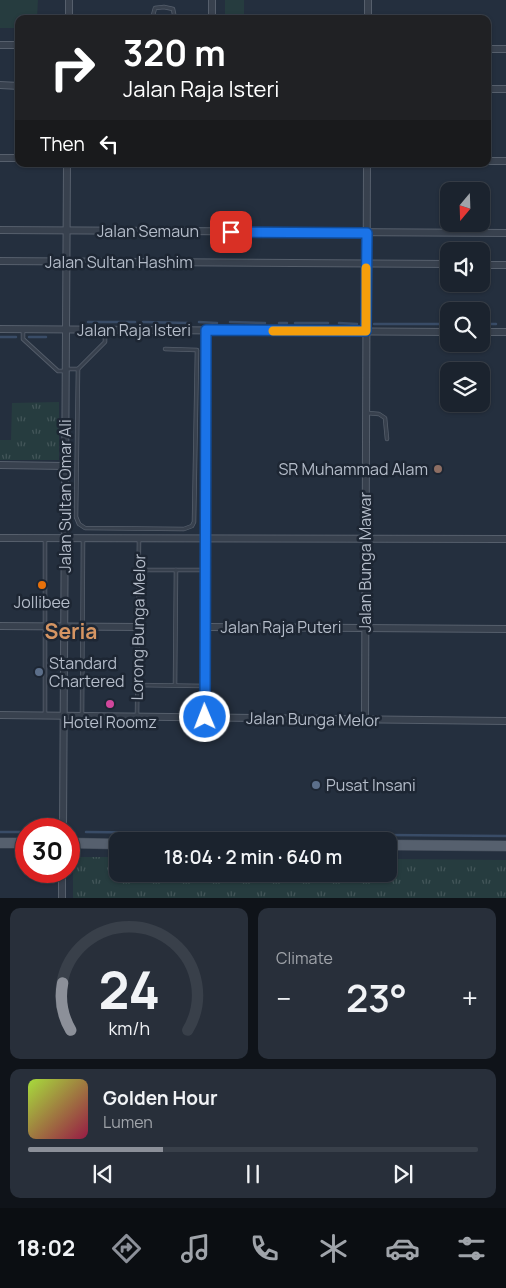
<!DOCTYPE html>
<meta charset="utf-8">
<style>
body{margin:0;font-family:Manrope,sans-serif;background:#282f3a;color:#f1f3f6;height:100vh;display:flex;flex-direction:column;font-size:19px;white-space:nowrap}
*{box-sizing:border-box;margin:0}
p{font-size:16px;color:#a0a4aa}
.icon{flex:none;width:28px;height:28px;fill:none;stroke:currentColor;stroke-width:2;stroke-linecap:round;stroke-linejoin:round}
.map{position:relative;height:898px;overflow:hidden}
.panel{display:flex;flex-direction:column;gap:10px;padding:10px;background:#0f1319;flex:1}
.panel>*{flex:none}
.top-card{position:absolute;left:15px;top:15px;width:476px;height:152px;border-radius:10px;box-shadow:0 1px 4px #0004,0 0 0 1px #39404a;background:#202124;color:#fff;overflow:hidden}
.needle{width:32px;rotate:199deg}
.buttons{position:absolute;left:440px;top:182px;display:grid;gap:10px}
.buttons a{display:grid;place-items:center;width:50px;height:50px;border-radius:10px;background:#1b232e;box-shadow:0 1px 4px #0004,0 0 0 1px #39404a;font-size:25px}
.speed{position:absolute;left:15px;top:818px;display:flex;gap:10px;font-size:25px;font-weight:700;text-align:center}
.speed>*{display:grid;place-content:center;width:65px;height:65px;border-radius:50%;background:#1b232e;box-shadow:0 1px 4px #0004,0 0 0 1px #39404a;line-height:1}
.speed .limit{border:8px solid #d22;background:#fff;color:#111}
.pin{position:absolute;display:grid;place-items:center;width:42px;height:42px;color:#fff;margin:-21px;border-radius:10px;box-shadow:0 2px 8px #0006}
.me{position:absolute;width:55px;margin:-28px;rotate:359deg;stroke-linejoin:round;filter:drop-shadow(0 0 4px #0008)}
.turn{display:flex;align-items:center;gap:18px;height:105px;padding:0 25px;font-size:22px}
.turn .icon{width:65px;height:65px;stroke-width:2.5}
.turn b{display:block;font-size:35px;line-height:42px}
.then{display:flex;align-items:center;height:48px;padding:0 25px;background:#0003;gap:10px;font-size:19px}
.big{font-size:38px;font-weight:600;line-height:1.1}
.panel .widget{flex:1;display:flex;flex-direction:column;justify-content:center;gap:8px;min-width:0;padding:0 18px;border-radius:10px;background:#282f3a}
.panel .dial{align-items:center;gap:0}
.dial svg{height:130px;overflow:visible;fill:none;stroke:#39404a;stroke-width:7;stroke-linecap:round;text-anchor:middle}
.dial text{fill:#f1f3f6;stroke:none}
.song{display:flex;align-items:center;gap:15px}
.cover{width:60px;height:60px;border-radius:8px;background:linear-gradient(135deg,hsl(80 70% 55%),hsl(340 70% 35%))}
.played{height:5px;border-radius:2px;background:linear-gradient(90deg,#8c9099 30%,#39404a 30%)}
.keys{display:flex;justify-content:space-around;direction:ltr}
.heat{display:flex;justify-content:space-between;align-items:center;font-size:28px;direction:ltr}
.panel .tiles{flex:1;display:grid;gap:10px;grid-template-columns:1fr 1fr}
.widget:last-child{grid-column:span 2}
.trip{position:absolute;left:109px;top:832px;width:288px;height:50px;border-radius:10px;background:#1b232e;box-shadow:0 1px 4px #0004,0 0 0 1px #39404a;font-weight:600;line-height:50px;text-align:center}
.tab-bar{display:flex;height:80px;justify-content:space-around;align-items:center;background:#0b0e12;color:#a0a4aa}
.tab-bar .icon{width:35px;height:35px}
.tab-bar .active{color:#8c9099}
.tab-bar b{font-size:22px;color:#f1f3f6}
.map>svg:first-child{display:block}
.grass{fill:#263c3f}
.park{fill:url(#park-tufts)}
.lines{fill:none;stroke-linecap:round;stroke-linejoin:round}
.stream{stroke:#394c67;stroke-width:2.5}
.lane-casing{stroke:#565f6c;stroke-width:4.5}
.street-casing{stroke:#565f6c;stroke-width:8}
.primary-casing{stroke:#414a57;stroke-width:11}
.lane{stroke:#38414e;stroke-width:3}
.street{stroke:#38414e;stroke-width:6}
.primary{stroke:#56606e;stroke-width:10}
.route-casing{stroke:#114b97;stroke-width:12}
.route{stroke:#1a73e8;stroke-width:9}
.slow{stroke:#f59e0b;stroke-width:9}
.education-dot{fill:#8d6e63;stroke:#1d2633;stroke-width:2}
.food-dot{fill:#e8710a;stroke:#1d2633;stroke-width:2}
.service-dot{fill:#5c6f8a;stroke:#1d2633;stroke-width:2}
.hotel-dot{fill:#d1479c;stroke:#1d2633;stroke-width:2}
.labels{text-anchor:middle;dominant-baseline:central;stroke-width:5;stroke-linejoin:round;paint-order:stroke}
.street-label{font-size:16px;fill:#b4bcc9;stroke:#1d2633}
.poi-label{font-size:16px;fill:#b4bcc9;stroke:#1d2633}
.district-label{font-size:21px;font-weight:bold;fill:#d59563;stroke:#1d2633}
</style>
<div class="map">
<svg width="506" height="898" viewBox="0 0 506 898">
<defs>
<pattern id="park-tufts" width="24" height="20" patternUnits="userSpaceOnUse" patternTransform="scale(1.25)"><rect width="24" height="20" fill="#263c3f"/><path d="M3 7l-1-3M5 7V3M7 7l1-3M15 17l-1-3M17 17v-4M19 17l1-3" fill="none" stroke="#435659"/></pattern>
</defs>
<rect width="100%" height="100%" fill="#242f3e"/>
<g class="grass">
<polygon points="0,0 38,0 37,19 19,19 19,28 0,28"/>
<rect x="225" y="0" width="19" height="19"/>
</g>
<g class="park">
<polygon points="59,402 59,460 0,460 0,440 11,440 12,403"/>
<polygon points="73,857 117,857 118,874 388,874 388,859 506,860 506,898 73,898"/>
</g>
<g class="lines">
<g class="stream">
<polyline points="88,322 135,322"/>
<polyline points="143,322 190,323"/>
<polyline points="199,322 217,323"/>
<polyline points="230,322 265,323"/>
<polyline points="279,323 287,323"/>
<polyline points="295,323 328,323"/>
<polyline points="339,323 357,324"/>
<polyline points="374,324 449,324"/>
<polyline points="481,324 496,324"/>
<polyline points="0,337 16,337"/>
<polyline points="29,337 46,337"/>
<polyline points="0,832 26,832"/>
<polyline points="86,832 269,834"/>
<polyline points="283,835 376,835"/>
<polyline points="388,835 506,836"/>
</g>
<defs>
<g id="lane">
<polyline points="152,19 155,8 164,7 173,9 175,19"/>
<polyline points="23,330 23,339 58,371 65,371"/>
<polyline points="105,331 105,342 78,369 76,517 79,524 85,528 184,529 192,526 194,522 197,350 165,349"/>
<polyline points="66,369 78,369"/>
<polyline points="367,413 379,414 385,418 387,439"/>
<polyline points="45,539 45,715"/>
<polyline points="139,570 205,570"/>
<polyline points="137,685 204,686"/>
<polyline points="175,685 176,570"/>
<polyline points="82,715 83,539"/>
<polyline points="137,716 139,539"/>
</g>
<g id="street">
<polyline points="69,19 69,0"/>
<polyline points="212,19 212,0"/>
<polyline points="368,19 368,0"/>
<polyline points="0,45 19,45"/>
<polyline points="488,49 506,49"/>
<polyline points="0,85 19,86"/>
<polyline points="488,89 506,89"/>
<polyline points="0,158 19,158"/>
<polyline points="488,161 506,161"/>
<polyline points="0,230 506,233"/>
<polyline points="0,261 449,264"/>
<polyline points="481,265 506,265"/>
<polyline points="0,329 449,332"/>
<polyline points="481,332 506,332"/>
<polyline points="0,465 65,466"/>
<polyline points="0,538 506,539"/>
<polyline points="0,626 139,627"/>
<polyline points="206,627 506,629"/>
<polyline points="0,715 506,721"/>
<polyline points="205,717 206,330"/>
<polyline points="365,720 367,164"/>
<polyline points="63,829 67,164"/>
<polyline points="62,898 62,871"/>
</g>
<g id="primary">
<polyline points="0,843 26,843"/>
<polyline points="69,843 118,844"/>
<polyline points="388,845 506,846"/>
</g>
</defs>
<use href="#lane" class="lane-casing"/>
<use href="#street" class="street-casing"/>
<use href="#primary" class="primary-casing"/>
<use href="#lane" class="lane"/>
<use href="#street" class="street"/>
<use href="#primary" class="primary"/>
</g>
<g class="lines">
<defs>
<polyline id="route" points="205,717 206,330 366,331 367,233 231,232"/>
</defs>
<use href="#route" class="route-casing"/>
<use href="#route" class="route"/>
<polyline class="slow" points="273,331 366,331 366,268"/>
</g>
<circle class="education-dot" cx="438" cy="469" r="5"/>
<circle class="food-dot" cx="42" cy="585" r="5"/>
<g class="service-dot">
<circle cx="39" cy="672" r="5"/>
<circle cx="316" cy="785" r="5"/>
</g>
<circle class="hotel-dot" cx="110" cy="704" r="5"/>
<g class="labels">
<g class="street-label">
<text x="148" y="231">Jalan Semaun</text>
<text x="119" y="262">Jalan Sultan Hashim</text>
<text x="134" y="330">Jalan Raja Isteri</text>
<text transform="translate(65 496) rotate(-90)">Jalan Sultan Omar Ali</text>
<text transform="translate(365 562) rotate(-90)">Jalan Bunga Mawar</text>
<text transform="translate(138 627) rotate(-89)">Lorong Bunga Melor</text>
<text x="281" y="627">Jalan Raja Puteri</text>
<text transform="translate(313 719) rotate(1)">Jalan Bunga Melor</text>
</g>
<g class="poi-label">
<text x="428" y="469" text-anchor="end">SR Muhammad Alam</text>
<text x="42" y="602">Jollibee</text>
<text x="49" y="663" text-anchor="start">Standard<tspan x="49" dy="18">Chartered</tspan></text>
<text x="110" y="722">Hotel Roomz</text>
<text x="326" y="785" text-anchor="start">Pusat Insani</text>
</g>
<g class="district-label">
<text x="71" y="631">Seria</text>
</g>
</g>
</svg>
<div class="buttons">
<a><svg class="needle" viewBox="-14 -14 28 28"><path d="M0-13l5 13h-10z" fill="#e53935"/><path d="M0 13l5-13h-10z" fill="#a0a4aa"/></svg></a>
<a><svg class="icon" aria-label="sound" viewBox="0 0 24 24"><path d="M4 9h4l5-4v14l-5-4H4zM17 9q2 3 0 6"/></svg></a>
<a><svg class="icon" aria-label="search" viewBox="0 0 24 24"><circle cx="10" cy="10" r="6"/><path d="M15 15l6 6"/></svg></a>
<a><svg class="icon" aria-label="layers" viewBox="0 0 24 24"><path d="M12 4l9 5-9 5-9-5zM3 14l9 5 9-5"/></svg></a>
</div>
<div class="speed"><div class="limit">30</div></div>
<div class="pin" style="left:231px;top:232px;background:#d93025"><svg class="icon" aria-label="arrive" viewBox="0 0 24 24"><path d="M6 21V4h12l-3 4 3 4H6"/></svg></div>
<svg class="me" style="left:205px;top:717px" viewBox="-20 -20 40 40"><circle r="17" fill="#1a73e8" stroke="#fff" stroke-width="3"/><path d="M0-11L8 9 0 5-8 9z" fill="#fff"/></svg>
<div class="trip">18:04 · 2 min · 640 m</div>
<div class="top-card">
<div class="turn"><svg class="icon" aria-label="right" viewBox="0 0 24 24"><path d="M7 20v-9h11M14 6l5 5-5 5"/></svg><div><b>320 m</b>Jalan Raja Isteri</div></div>
<div class="then">Then<svg class="icon" aria-label="left" viewBox="0 0 24 24"><path d="M17 20v-9H6M10 6l-5 5 5 5"/></svg></div>
</div>
</div>
<section class="panel">
<div class="tiles">
<div class="widget dial"><svg viewBox="0 0 100 80">
<path d="M14 69A42 42 0 1 1 86 69"/>
<path d="M14 69A42 42 0 0 1 9 40" stroke="#8c9099"/>
<text x="50" y="56" font-size="32" font-weight="700">24</text>
<text x="50" y="72" font-size="11">km/h</text>
</svg></div>
<div class="widget"><p>Climate</p>
<div class="heat"><a>−</a><b class="big">23°</b><a>+</a></div>
</div>
<div class="widget">
<div class="song"><i class="cover"></i><div><b>Golden Hour</b><p>Lumen</p></div></div>
<div class="played"></div>
<div class="keys"><svg class="icon" aria-label="previous" viewBox="0 0 24 24"><path d="M18 5L8 12l10 7zM5 5v14"/></svg><svg class="icon" aria-label="pause" viewBox="0 0 24 24"><path d="M8 5v14M16 5v14"/></svg><svg class="icon" aria-label="next" viewBox="0 0 24 24"><path d="M6 5l10 7-10 7zM19 5v14"/></svg></div>
</div>
</div>
</section>
<nav class="tab-bar">
<b>18:02</b>
<svg class="icon active" aria-label="directions" viewBox="0 0 24 24"><path d="M12 3l9 9-9 9-9-9zM9 14v-3h6M13 9l2 2-2 2"/></svg>
<svg class="icon" aria-label="music" viewBox="0 0 24 24"><path d="M9 18V5l10-2v13"/><circle cx="6" cy="18" r="3"/><circle cx="16" cy="16" r="3"/></svg>
<svg class="icon" aria-label="phone" viewBox="0 0 24 24"><path d="M5 4h4l2 5-3 2q2 4 5 5l2-3 5 2v4C11 20 4 13 5 4z"/></svg>
<svg class="icon" aria-label="climate" viewBox="0 0 24 24"><path d="M12 3v18M4 7l16 10M4 17L20 7"/></svg>
<svg class="icon" aria-label="car" viewBox="0 0 24 24"><path d="M5 17H2v-5l4-1 3-4h7l3 4 3 1v5h-3M9 17h6M6 11h13"/><circle cx="7" cy="17" r="2"/><circle cx="17" cy="17" r="2"/></svg>
<svg class="icon" aria-label="filters" viewBox="0 0 24 24"><path d="M4 7h16M4 17h16"/><circle cx="9" cy="7" r="2"/><circle cx="15" cy="17" r="2"/></svg>
</nav>
